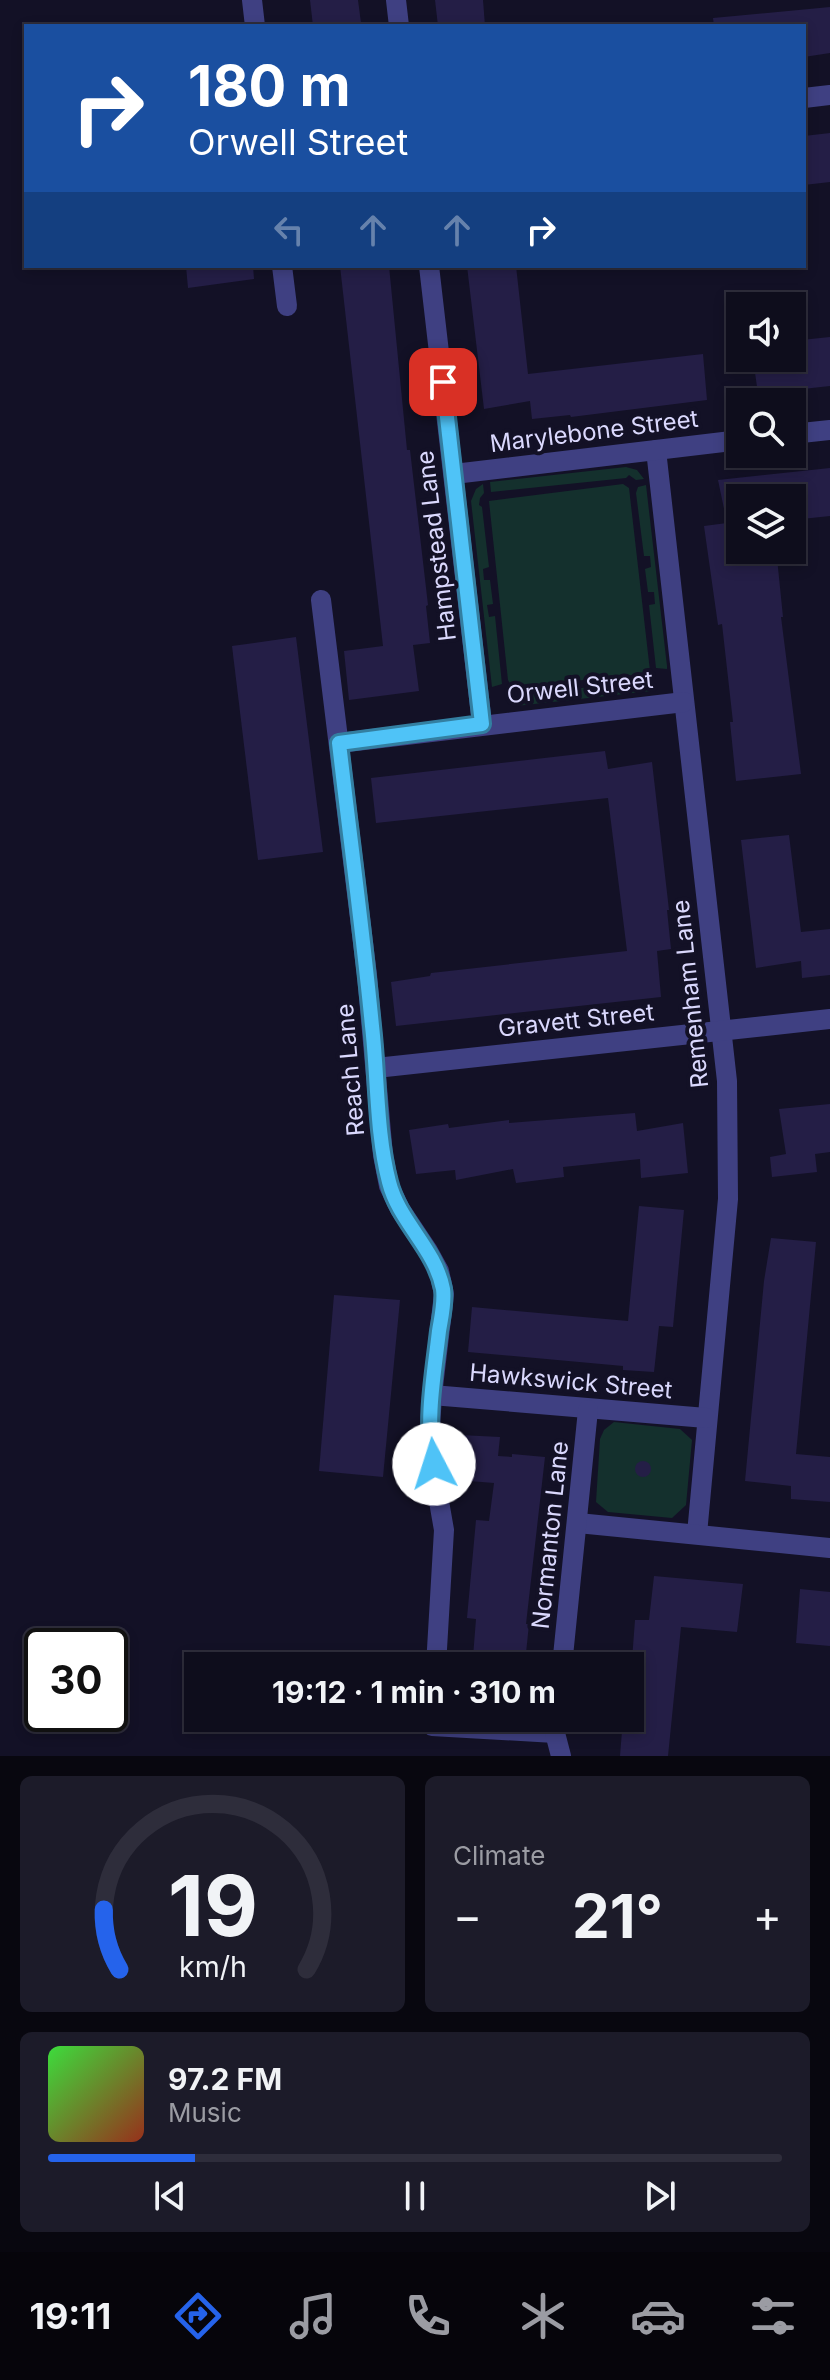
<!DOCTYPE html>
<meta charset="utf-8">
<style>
body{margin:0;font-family:Inter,sans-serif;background:#1c1b29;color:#f1f3f6;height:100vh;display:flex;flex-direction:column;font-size:30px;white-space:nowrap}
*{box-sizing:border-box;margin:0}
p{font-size:26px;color:#9b9ca3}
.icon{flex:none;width:44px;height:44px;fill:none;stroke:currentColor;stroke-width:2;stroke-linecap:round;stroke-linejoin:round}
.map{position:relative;height:1756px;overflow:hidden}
.drawer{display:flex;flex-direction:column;gap:20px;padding:20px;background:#08070f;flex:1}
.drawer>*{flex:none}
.guide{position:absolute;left:24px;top:24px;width:782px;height:244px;border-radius:0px;box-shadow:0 4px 12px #0003,0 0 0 2px #2e2d3b;background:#1a4fa0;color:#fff;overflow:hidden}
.tools{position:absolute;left:726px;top:292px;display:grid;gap:16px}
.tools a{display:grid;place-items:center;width:80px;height:80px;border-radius:0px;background:#0e0d1c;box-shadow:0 4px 12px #0003,0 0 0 2px #2e2d3b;font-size:40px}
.speed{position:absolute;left:24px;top:1628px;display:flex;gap:16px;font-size:40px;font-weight:700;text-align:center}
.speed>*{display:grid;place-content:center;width:104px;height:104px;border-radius:50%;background:#0e0d1c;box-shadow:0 4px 12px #0003,0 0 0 2px #2e2d3b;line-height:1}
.speed .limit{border:4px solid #111;border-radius:12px;background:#fff;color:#111}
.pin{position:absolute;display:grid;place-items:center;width:68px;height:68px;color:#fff;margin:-34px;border-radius:16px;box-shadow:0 4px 12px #0006}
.me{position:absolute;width:88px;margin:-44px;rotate:355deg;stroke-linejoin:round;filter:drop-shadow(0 0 6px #0008)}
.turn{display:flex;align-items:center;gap:28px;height:168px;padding:0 32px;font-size:36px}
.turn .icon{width:104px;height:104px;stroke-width:2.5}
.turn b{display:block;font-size:56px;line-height:68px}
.lanes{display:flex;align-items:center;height:76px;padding:0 32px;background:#0003;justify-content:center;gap:40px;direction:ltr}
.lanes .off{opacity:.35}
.big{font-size:60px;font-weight:700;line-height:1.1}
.drawer .tile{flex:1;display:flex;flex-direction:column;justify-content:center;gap:12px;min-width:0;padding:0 28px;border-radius:12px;background:#1c1b29}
.drawer .dial{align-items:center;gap:0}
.dial svg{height:208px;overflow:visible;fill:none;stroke:#2e2d3b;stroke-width:7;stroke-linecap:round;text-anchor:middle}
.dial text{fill:#f1f3f6;stroke:none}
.song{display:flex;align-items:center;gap:24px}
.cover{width:96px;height:96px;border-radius:12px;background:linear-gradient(135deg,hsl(120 70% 55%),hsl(10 70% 35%))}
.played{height:8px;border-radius:4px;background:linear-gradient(90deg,#2563eb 20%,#2e2d3b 20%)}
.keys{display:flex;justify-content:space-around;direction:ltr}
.heat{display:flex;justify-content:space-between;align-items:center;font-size:44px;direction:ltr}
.drawer .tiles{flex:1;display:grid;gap:20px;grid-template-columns:1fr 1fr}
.tile:last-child{grid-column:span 2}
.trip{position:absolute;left:184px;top:1652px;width:460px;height:80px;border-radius:0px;background:#0e0d1c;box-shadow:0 4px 12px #0003,0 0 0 2px #2e2d3b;font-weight:700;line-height:80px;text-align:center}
.tab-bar{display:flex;height:128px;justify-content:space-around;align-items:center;background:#06050b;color:#9b9ca3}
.tab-bar .icon{width:56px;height:56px}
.tab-bar .active{color:#2563eb}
.tab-bar b{font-size:36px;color:#f1f3f6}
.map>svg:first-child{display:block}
.green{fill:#14302d}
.building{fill:#241e46}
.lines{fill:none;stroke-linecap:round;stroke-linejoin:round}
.lane{stroke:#3f4082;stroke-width:12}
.street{stroke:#3f4082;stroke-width:20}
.route-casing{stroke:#337fa1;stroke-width:20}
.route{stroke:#4fc3f7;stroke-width:14}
.labels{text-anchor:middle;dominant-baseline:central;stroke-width:8;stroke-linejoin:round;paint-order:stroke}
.street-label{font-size:24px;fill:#dad8fd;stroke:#131126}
</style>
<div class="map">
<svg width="830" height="1756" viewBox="0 0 830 1756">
<rect width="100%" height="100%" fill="#131126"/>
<g class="green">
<polygon points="626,467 637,470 644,479 636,480 629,475 626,478 491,492 490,482"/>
<polygon points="483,484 484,493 480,498 479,505 482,507 489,567 483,569 484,580 490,580 493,604 487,605 489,617 495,616 502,684 492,687 471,501 476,489"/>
<polygon points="623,484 629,488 650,671 645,674 512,687 508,680 489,501"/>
<polygon points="646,485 667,666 667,669 656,668 649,605 655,604 654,592 648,592 645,569 651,567 650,556 644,556 636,493 638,487"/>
<polygon points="646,680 649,681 651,691 516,706 515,699 518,696"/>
<polygon points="614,1422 680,1429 692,1440 686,1505 672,1518 608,1512 596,1502 600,1439 604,1430"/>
</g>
<g class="building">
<polygon points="310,0 358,0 361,23 358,26 313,26"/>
<polygon points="435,0 483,0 485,26 438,26"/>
<polygon points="830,7 830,53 804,57 804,26 714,26 713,18"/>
<polygon points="830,133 830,182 804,185 804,136"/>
<polygon points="186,266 253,266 254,279 188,288"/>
<polygon points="340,266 389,266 407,450 410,450 428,605 426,606 430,643 413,645 419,691 349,700 344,651 383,646"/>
<polygon points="467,266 516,266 528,374 703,354 707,400 571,417 570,415 532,419 530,401 484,409"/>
<polygon points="830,337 830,386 758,394 753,358 792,358 792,341"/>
<polygon points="830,468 830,516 792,520 792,498 740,498 740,550 753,550 754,561 777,558 783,617 781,617 801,774 736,781 730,722 733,722 722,624 718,625 704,526 727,523 718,480"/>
<polygon points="296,637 323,852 258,860 232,646"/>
<polygon points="605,751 608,769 652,762 669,910 667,910 671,949 657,951 661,997 396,1026 391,982 430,976 431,973 627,951 608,798 376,823 371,778"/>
<polygon points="789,835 801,932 830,929 830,975 802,978 801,961 756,968 741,840"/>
<polygon points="830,1104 830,1152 815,1154 817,1172 772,1177 770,1157 786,1154 779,1109"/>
<polygon points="635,1113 637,1131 683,1123 688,1173 641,1178 640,1159 563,1167 564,1177 516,1183 513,1169 456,1180 455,1170 416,1174 409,1130 448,1124 449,1128 509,1120 509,1123"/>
<polygon points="639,1206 684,1210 673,1327 659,1326 654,1372 623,1370 623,1366 468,1352 472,1307 628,1321"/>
<polygon points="771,1238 816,1242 796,1454 830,1457 830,1502 791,1499 791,1486 745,1481 764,1281"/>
<polygon points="334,1295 400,1300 383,1477 319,1471"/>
<polygon points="460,1435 500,1437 498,1456 512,1457 512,1454 545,1457 526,1624 529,1624 525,1663 523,1666 478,1666 479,1658 473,1657 476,1619 467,1618 476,1520 489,1521 494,1483 457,1480"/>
<circle cx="643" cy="1469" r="8"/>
<polygon points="654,1576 743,1584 737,1632 681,1627 668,1756 620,1756 623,1718 630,1718 628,1666 629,1660 632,1660 635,1620 649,1620"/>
<polygon points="800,1589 830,1592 830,1646 796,1643"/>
</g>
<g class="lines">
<polyline class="lane" points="362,1723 432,1726"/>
<g class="street">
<polyline points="252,0 255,26"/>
<polyline points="396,0 399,26"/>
<polyline points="804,98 830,95"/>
<polyline points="282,266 287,306"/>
<polyline points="429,266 482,724"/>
<polyline points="792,434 830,430"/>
<polyline points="656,450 727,1081 728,1199 697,1534"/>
<polyline points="454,474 740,440"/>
<polyline points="321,600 367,975 383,1155 389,1186 400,1209 428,1251 439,1271 444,1294 432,1395 429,1444 444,1530 436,1666"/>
<polyline points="339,743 684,702"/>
<polyline points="376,1068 830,1019"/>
<polyline points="432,1395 706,1418"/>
<polyline points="578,1523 830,1548"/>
<polyline points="562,1666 588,1410"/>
<polyline points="432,1718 432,1726 555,1733"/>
<polyline points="557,1718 555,1733 561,1756"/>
</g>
</g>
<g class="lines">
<defs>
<path id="route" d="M434,1464C425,1421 434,1375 439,1331C441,1318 445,1303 443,1289C435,1248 399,1222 389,1182C376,1132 378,1078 372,1026C363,932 350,838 339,743L482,724L443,382"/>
</defs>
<use href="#route" class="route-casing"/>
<use href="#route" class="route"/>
</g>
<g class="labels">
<g class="street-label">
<text transform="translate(594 431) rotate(-7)">Marylebone Street</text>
<text transform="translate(436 546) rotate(-97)">Hampstead Lane</text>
<text transform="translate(580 687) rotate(-6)">Orwell Street</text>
<text transform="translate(690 994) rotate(-96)">Remenham Lane</text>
<text transform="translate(576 1020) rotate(-6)">Gravett Street</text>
<text transform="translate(350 1070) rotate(-95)">Reach Lane</text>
<text transform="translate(571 1381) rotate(5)">Hawkswick Street</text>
<text transform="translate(550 1535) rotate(-84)">Normanton Lane</text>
</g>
</g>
</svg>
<div class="tools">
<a><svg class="icon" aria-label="sound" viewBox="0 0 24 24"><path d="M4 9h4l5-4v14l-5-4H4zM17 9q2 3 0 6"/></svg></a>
<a><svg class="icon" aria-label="search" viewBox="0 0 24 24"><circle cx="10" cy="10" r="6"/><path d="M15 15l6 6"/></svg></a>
<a><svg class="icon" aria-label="layers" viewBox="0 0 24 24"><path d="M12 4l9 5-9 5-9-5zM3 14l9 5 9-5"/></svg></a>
</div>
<div class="speed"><div class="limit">30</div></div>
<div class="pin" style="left:443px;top:382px;background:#d93025"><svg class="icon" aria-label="arrive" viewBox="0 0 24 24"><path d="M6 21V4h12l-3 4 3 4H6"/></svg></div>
<svg class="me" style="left:434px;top:1464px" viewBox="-20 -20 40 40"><circle r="19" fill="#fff"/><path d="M0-13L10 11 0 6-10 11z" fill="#4fc3f7"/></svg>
<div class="trip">19:12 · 1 min · 310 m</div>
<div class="guide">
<div class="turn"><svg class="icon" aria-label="right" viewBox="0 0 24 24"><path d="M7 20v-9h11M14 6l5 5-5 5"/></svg><div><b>180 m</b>Orwell Street</div></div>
<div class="lanes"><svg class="icon off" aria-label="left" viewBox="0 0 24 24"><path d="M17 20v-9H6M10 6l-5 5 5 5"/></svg><svg class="icon off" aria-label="ahead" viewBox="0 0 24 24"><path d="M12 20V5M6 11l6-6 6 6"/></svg><svg class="icon off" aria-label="ahead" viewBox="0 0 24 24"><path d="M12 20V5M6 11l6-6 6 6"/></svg><svg class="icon" aria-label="right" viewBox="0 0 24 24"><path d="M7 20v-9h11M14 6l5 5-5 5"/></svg></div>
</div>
</div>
<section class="drawer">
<div class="tiles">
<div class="tile dial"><svg viewBox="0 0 100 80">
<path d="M14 69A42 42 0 1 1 86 69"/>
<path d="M14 69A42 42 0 0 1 8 46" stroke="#2563eb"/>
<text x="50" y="56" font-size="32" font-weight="700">19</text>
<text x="50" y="72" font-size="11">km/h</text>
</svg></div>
<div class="tile"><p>Climate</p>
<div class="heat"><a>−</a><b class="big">21°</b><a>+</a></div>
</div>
<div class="tile">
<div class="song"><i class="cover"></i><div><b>97.2 FM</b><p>Music</p></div></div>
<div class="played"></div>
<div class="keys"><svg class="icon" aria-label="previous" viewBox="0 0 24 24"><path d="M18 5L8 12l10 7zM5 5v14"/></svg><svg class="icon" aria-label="pause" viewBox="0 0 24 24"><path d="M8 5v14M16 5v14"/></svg><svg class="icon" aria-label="next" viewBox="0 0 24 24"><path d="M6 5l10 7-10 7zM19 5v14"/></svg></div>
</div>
</div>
</section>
<nav class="tab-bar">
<b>19:11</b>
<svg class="icon active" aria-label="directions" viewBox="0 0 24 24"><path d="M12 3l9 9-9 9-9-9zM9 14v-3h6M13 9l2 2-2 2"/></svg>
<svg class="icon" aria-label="music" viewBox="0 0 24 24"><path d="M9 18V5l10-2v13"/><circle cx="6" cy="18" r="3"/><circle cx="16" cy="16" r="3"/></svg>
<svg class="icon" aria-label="phone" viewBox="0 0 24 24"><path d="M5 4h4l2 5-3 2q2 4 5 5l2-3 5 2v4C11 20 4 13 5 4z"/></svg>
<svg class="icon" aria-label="climate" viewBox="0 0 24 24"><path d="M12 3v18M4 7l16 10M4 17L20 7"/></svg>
<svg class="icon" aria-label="car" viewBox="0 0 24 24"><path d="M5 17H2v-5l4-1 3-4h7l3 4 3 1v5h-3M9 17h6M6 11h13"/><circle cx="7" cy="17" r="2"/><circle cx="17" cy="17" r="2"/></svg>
<svg class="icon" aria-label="filters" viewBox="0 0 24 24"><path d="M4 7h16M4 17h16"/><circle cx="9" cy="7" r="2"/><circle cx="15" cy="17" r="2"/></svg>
</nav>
